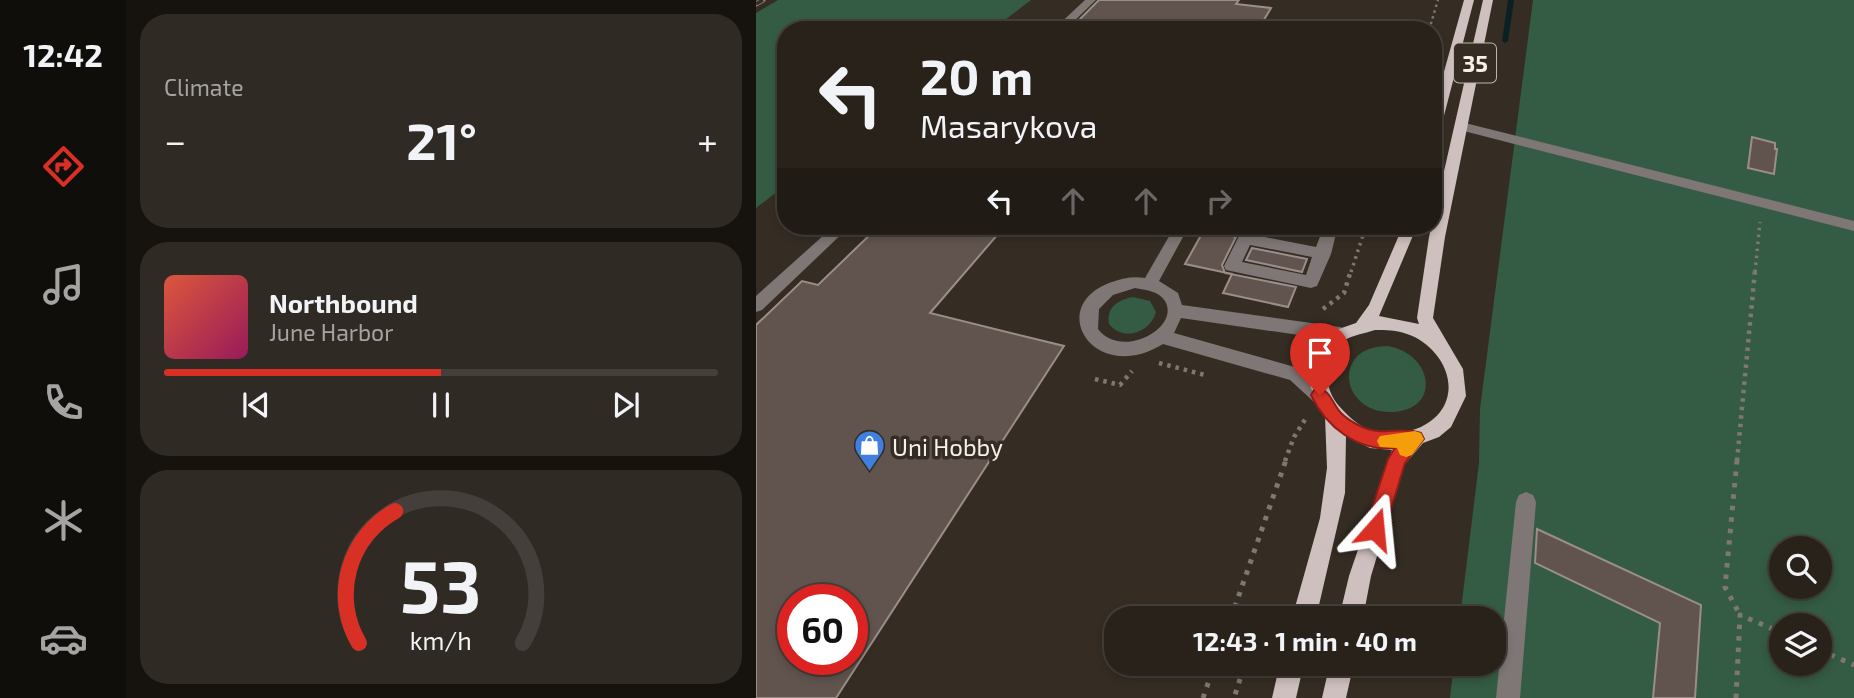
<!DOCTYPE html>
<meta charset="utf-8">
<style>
body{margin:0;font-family:"Exo 2",sans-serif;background:#302a24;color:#f1f3f6;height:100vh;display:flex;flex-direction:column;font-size:26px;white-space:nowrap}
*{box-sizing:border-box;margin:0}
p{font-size:23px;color:#a5a4a3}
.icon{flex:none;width:38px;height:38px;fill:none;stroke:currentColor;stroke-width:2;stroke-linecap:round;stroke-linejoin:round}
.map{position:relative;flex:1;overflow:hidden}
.side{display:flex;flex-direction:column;gap:14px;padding:14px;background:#16130f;width:630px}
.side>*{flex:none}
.guide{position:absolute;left:21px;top:21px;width:665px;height:214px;border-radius:28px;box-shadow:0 4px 10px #0003,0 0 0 2px #443f3a;background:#28221b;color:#f1f3f6;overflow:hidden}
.controls{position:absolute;left:1013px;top:536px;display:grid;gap:14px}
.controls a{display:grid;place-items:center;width:63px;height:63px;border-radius:50%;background:#28221b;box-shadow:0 4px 10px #0003,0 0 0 2px #443f3a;font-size:35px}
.speed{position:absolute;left:21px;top:584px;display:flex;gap:14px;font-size:35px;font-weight:700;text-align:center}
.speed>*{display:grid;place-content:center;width:91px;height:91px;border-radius:50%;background:#28221b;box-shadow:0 4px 10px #0003,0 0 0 2px #443f3a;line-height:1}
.speed .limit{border:10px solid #d22;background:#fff;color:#111}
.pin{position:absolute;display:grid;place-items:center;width:60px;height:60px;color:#fff;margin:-72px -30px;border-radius:50% 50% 50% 0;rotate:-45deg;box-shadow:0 0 7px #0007}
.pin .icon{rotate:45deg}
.me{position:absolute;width:77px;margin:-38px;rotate:18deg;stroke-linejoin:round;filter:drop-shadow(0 0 5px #0008)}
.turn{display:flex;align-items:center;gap:24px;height:147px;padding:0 28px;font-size:32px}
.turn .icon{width:91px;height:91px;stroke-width:2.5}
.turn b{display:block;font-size:49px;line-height:60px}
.lanes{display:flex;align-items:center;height:66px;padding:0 28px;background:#0003;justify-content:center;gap:35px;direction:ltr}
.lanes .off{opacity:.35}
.big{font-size:52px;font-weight:700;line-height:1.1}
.side .widget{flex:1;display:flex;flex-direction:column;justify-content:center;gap:10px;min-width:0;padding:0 24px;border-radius:28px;background:#302a24}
.side .dial{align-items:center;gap:0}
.dial svg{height:182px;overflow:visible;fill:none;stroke:#443f3a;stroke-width:7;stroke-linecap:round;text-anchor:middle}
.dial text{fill:#f1f3f6;stroke:none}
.song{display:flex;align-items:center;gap:21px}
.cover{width:84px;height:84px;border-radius:10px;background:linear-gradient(135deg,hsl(10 70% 55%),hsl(330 70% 35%))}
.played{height:7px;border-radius:4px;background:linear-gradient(90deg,#d93025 50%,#443f3a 50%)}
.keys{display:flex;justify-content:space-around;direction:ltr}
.heat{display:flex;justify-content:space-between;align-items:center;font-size:38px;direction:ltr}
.trip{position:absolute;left:348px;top:606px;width:402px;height:70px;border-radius:28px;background:#28221b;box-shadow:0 4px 10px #0003,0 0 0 2px #443f3a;font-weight:700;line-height:70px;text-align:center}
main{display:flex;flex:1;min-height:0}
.tabs{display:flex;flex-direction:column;width:126px;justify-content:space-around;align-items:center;background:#100e0b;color:#a5a4a3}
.tabs .icon{width:49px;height:49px}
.tabs .selected{color:#d93025}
.tabs b{font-size:32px;color:#f1f3f6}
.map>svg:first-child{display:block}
.green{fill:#345b44;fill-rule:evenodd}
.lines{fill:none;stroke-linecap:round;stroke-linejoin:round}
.stream{fill:#0a2022;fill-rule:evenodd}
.building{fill:#61544f;stroke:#9b8d87;stroke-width:2;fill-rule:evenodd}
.path-far3{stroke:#7f7870;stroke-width:2.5;stroke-dasharray:2.5 3.5;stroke-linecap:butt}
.path-far2{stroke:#7f7870;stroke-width:3.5;stroke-dasharray:2.5 4.5;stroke-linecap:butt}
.path-far1{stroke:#7f7870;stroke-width:4.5;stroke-dasharray:3.5 5;stroke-linecap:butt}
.path{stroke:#7f7870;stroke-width:5;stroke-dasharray:4.5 7;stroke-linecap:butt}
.minor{fill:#7e7776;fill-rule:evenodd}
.major{fill:#cec0be;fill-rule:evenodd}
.rail-casing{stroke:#8e8780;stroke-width:5}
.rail{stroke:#352d24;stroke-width:3.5;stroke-dasharray:10;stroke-linecap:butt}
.route{fill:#d93025;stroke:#8d1f18;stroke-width:2}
.slow{fill:#f59e0b}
.labels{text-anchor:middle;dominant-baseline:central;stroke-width:7;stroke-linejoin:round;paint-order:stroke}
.shield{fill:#352d24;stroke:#bbb6af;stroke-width:2}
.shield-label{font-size:23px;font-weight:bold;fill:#f5f0ea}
.poi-label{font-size:24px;fill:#f5f0ea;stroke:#352d24;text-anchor:start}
</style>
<main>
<nav class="tabs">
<b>12:42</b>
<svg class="icon selected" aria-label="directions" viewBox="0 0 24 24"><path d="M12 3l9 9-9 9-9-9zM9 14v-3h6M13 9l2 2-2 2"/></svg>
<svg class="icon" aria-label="music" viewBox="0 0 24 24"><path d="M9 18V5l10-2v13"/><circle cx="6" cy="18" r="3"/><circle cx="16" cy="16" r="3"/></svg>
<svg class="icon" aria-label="phone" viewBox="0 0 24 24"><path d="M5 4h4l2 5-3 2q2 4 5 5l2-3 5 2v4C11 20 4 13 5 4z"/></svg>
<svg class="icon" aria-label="climate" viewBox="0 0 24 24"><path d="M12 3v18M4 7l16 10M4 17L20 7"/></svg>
<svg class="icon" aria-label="car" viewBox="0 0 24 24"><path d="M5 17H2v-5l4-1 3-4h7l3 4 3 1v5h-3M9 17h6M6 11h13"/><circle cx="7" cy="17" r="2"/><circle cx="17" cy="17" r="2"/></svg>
</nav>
<section class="side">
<div class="widget"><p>Climate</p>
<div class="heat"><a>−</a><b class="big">21°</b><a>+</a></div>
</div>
<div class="widget">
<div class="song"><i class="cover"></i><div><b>Northbound</b><p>June Harbor</p></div></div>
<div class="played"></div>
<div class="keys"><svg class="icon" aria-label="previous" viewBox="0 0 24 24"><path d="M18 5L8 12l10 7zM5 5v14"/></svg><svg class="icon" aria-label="pause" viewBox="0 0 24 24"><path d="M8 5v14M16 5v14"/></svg><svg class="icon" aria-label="next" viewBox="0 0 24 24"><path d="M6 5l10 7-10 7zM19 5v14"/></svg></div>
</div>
<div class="widget dial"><svg viewBox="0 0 100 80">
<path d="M14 69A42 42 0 1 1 86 69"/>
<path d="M14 69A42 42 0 0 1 30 11" stroke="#d93025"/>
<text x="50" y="56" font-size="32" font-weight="700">53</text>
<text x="50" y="72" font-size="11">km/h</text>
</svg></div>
</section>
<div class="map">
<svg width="1098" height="698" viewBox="0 0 1098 698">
<rect width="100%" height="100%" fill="#352d24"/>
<g class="green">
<polygon points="22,0 275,0 236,30 30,30 30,185 0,208 0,13"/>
<path d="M777,0H1098V698H694L698,663H738V618H704L723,463L724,409ZM1026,548H1064V586H1026ZM1026,625H1064V663H1026Z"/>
<path d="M377,297L394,301L400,312C394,333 367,342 353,324C350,307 362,300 377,297Z"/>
<path d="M632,346C677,354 686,410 636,412C585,414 574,346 632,346Z"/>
</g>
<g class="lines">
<polygon class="stream" points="752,0 758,0 752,41 749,43 746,41"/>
</g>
<g class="building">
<polygon points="343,0 483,0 480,4 515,8 502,30 313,30"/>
<polygon points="996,137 1019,143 1019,149 1021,149 1018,174 992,168"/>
<path d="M123,226H249L174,313L308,346L80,698H0V325L46,281L62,285ZM37,600H96V660H37Z"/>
<polygon points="448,230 480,237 466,265 469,273 540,287 532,307 467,293 476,274 429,264"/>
<polygon points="496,248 551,259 546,272 490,260"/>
<polygon points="781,529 945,605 939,698 897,698 904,623 779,563"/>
</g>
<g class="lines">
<polyline class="path-far3" points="673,30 682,0"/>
<g class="path-far2">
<polyline points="595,272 610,226"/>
<polyline points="999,272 1004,222"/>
</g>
<g class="path-far1">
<polyline points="567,309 588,293 595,270"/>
<polyline points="403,363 449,375"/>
<polyline points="339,379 364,385 376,371"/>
<polyline points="529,461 538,437 550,418 548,416"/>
<polyline points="981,461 999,270"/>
</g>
<g class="path">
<polyline points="981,460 969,587 984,615"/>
<polyline points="475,618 530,460"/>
<polyline points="1064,650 1098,665"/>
<polyline points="459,665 486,673 478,698"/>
<polyline points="447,698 459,663"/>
<polyline points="980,698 984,615 1026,633"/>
</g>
<g class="minor">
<polygon points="329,0 340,0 309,30 297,30"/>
<polygon points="705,122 1098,221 1098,231 700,129 700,123"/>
<polygon points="78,226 94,226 6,310 0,312 0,296"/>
<path d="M419,226H433L403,281L422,293L426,305L584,327L590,329L593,334L590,339L584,341L425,318L418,333L546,369L573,395L571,401L564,403L557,401L534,380L407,344C337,387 288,305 356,282C368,278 377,276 389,278ZM379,288C389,290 403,291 409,301C425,328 365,360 342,329L343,309L357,295Z"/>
<path d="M488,226H502L498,235L560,247L568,226H582L575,254L561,286L555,288L470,270L468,266ZM494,245L556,257L550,275L486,262Z"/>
<polygon points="770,492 777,495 780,502 764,698 740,698 760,502 763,495"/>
</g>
<g class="major">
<polygon points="708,0 718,0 683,135 677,139 677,111"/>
<path d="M727,0H737L689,237L677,318L707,369L710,396L695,427L683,437L667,443L649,464L615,576L607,618H583L593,576L636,450L614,448L590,436L589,493L560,618H536L564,518L571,468L569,416L561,404L552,380L556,356L577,331L600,323L613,305L647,226H661L623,316L663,324L661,318L673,237ZM619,330C630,330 641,330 651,334C679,343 703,377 688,406C675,430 641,438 617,431C603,427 592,416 583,406C566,387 567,355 589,340C597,335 610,333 619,330Z"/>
<polygon points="524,663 548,663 540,698 516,698"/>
<polygon points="574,663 598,663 590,698 566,698"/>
</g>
<defs>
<polyline id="rail" points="0,4 7,0"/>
</defs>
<use href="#rail" class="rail-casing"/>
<use href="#rail" class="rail"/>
</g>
<path class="route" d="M564,388C575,392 577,405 585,413C590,418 598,423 604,426C626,437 646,426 665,433L668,439L649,463L629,529L626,536L619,538L612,536L609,529L632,459L639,448C602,452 570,427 555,395L558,390Z"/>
<polygon class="slow" points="659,431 665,433 668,439 656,455 650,457 644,455 641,448 624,447 621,441 624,436"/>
<defs>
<symbol id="shop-pin" viewBox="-11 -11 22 30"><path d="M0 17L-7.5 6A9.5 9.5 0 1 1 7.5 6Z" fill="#3f7fe0" stroke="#352d24"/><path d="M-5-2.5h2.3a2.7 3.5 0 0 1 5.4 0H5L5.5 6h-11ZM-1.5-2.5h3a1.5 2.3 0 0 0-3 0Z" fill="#fff"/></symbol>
</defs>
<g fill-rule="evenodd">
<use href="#shop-pin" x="96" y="428" width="35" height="47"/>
</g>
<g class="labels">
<rect class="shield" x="698" y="43.5" width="42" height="39" rx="5"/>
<g class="shield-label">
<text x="719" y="63">35</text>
</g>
<g class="poi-label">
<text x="136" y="446">Uni Hobby</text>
</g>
</g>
</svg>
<div class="controls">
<a><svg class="icon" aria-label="search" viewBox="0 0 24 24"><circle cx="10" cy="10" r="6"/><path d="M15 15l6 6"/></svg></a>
<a><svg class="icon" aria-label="layers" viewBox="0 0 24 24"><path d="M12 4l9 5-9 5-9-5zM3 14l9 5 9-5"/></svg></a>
</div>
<div class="speed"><div class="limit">60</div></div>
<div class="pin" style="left:564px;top:395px;background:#d93025"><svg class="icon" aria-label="arrive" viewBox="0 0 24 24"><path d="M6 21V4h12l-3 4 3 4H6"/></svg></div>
<svg class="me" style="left:619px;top:529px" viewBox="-20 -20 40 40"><path d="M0-17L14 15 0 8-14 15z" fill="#d93025" stroke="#fff" stroke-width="4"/></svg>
<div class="trip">12:43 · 1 min · 40 m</div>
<div class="guide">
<div class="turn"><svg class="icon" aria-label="left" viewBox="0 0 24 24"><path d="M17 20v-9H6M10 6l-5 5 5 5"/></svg><div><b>20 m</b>Masarykova</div></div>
<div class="lanes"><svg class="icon" aria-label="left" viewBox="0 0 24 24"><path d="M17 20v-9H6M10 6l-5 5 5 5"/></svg><svg class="icon off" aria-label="ahead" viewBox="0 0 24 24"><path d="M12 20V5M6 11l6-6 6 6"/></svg><svg class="icon off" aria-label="ahead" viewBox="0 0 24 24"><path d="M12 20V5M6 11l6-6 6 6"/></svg><svg class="icon off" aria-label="right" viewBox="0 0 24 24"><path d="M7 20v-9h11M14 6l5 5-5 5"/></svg></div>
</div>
</div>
</main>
